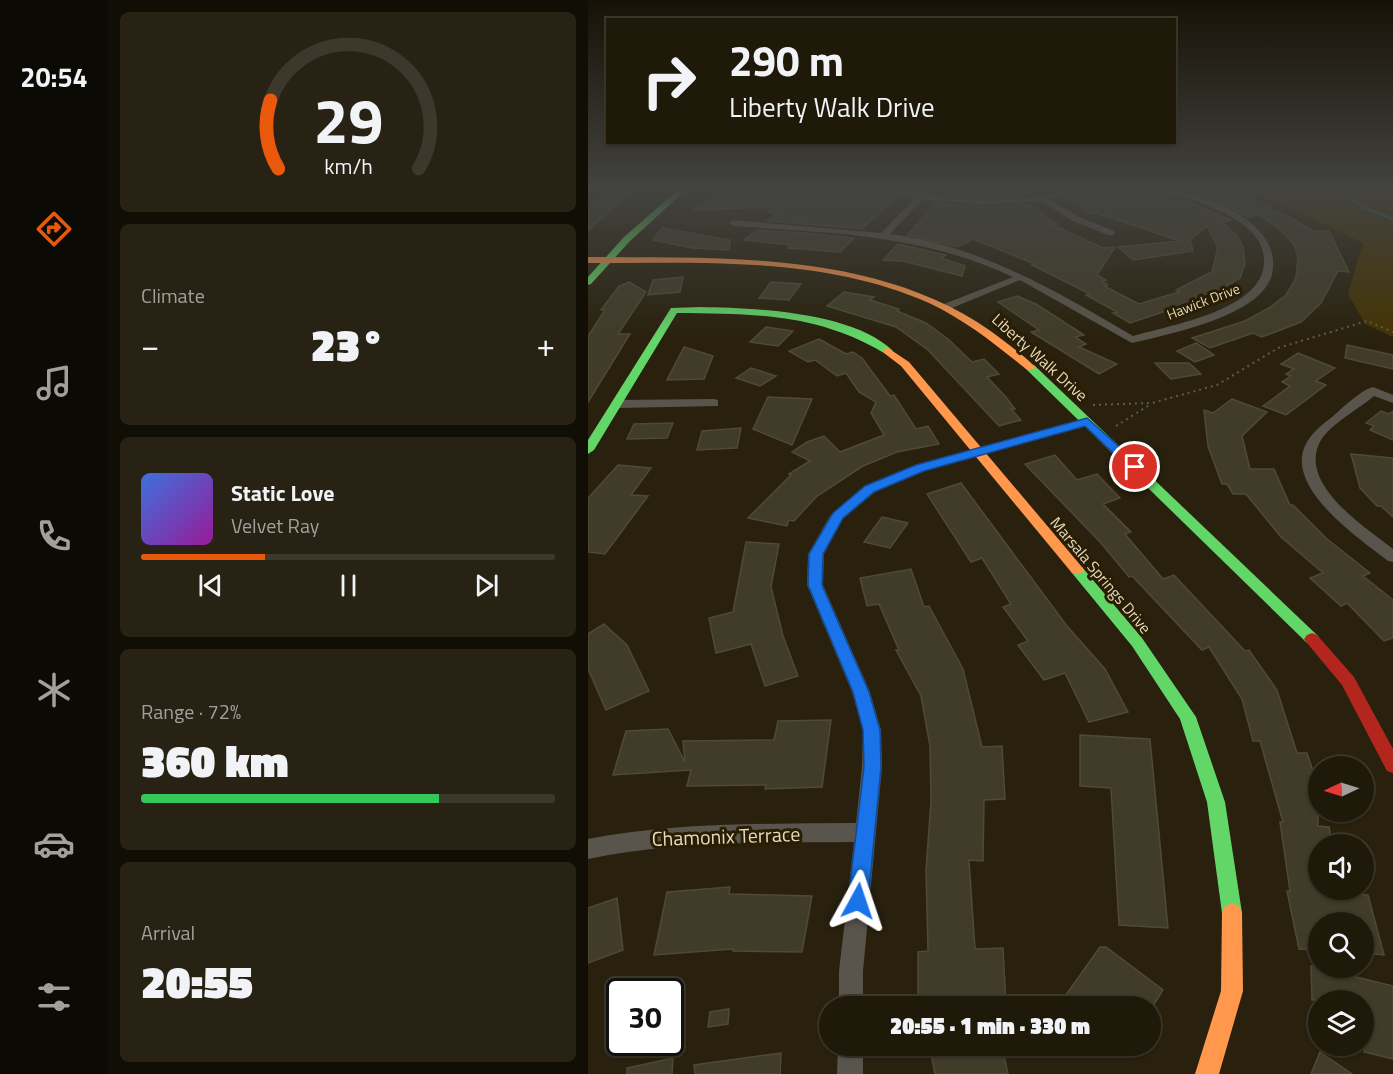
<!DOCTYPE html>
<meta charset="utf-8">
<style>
body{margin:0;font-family:"Titillium Web",sans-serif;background:#272213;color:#f1f3f6;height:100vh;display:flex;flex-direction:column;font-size:22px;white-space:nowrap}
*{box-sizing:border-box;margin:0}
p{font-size:20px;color:#a1a09c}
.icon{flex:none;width:33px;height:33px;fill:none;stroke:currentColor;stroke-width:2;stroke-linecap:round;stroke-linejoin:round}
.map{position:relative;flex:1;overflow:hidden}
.side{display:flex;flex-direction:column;gap:12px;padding:12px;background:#110e06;width:480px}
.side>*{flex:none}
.banner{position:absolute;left:18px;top:18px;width:570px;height:126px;border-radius:0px;box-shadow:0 2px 4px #0004,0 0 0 2px #3c382b;background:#1f190a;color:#f1f3f6;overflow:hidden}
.needle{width:39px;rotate:266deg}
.fabs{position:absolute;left:720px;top:756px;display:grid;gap:12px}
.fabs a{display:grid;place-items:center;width:66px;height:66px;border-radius:50%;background:#1f190a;box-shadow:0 2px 4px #0004,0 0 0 2px #3c382b;font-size:30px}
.speed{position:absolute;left:18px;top:978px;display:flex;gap:12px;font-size:30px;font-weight:700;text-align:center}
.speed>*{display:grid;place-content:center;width:78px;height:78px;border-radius:50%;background:#1f190a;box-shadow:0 2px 4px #0004,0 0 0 2px #3c382b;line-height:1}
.speed .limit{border:3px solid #111;border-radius:9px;background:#fff;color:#111}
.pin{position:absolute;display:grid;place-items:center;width:51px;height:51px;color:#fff;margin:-26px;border:3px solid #fff;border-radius:50%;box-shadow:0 2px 6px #0007}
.me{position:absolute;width:66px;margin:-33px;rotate:5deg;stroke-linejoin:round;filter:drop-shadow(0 0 4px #0008)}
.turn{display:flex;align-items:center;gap:21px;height:126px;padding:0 24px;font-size:27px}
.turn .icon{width:78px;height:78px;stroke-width:2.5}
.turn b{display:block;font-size:42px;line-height:51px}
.big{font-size:45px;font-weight:800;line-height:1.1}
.side .card{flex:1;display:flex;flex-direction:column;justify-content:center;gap:9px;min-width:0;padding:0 21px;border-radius:9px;background:#272213}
.side .dial{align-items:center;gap:0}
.dial svg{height:156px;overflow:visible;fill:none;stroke:#3c382b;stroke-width:7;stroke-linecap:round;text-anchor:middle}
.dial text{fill:#f1f3f6;stroke:none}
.song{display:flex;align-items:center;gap:18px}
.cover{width:72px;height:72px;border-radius:9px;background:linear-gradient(135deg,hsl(220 70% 55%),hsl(300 70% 35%))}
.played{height:6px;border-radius:3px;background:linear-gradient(90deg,#ea580c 30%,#3c382b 30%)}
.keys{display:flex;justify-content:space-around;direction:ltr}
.heat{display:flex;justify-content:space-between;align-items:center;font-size:33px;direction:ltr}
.charge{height:9px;border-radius:4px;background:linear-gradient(90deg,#34c759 72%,#3c382b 0)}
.trip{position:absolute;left:231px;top:996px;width:342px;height:60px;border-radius:30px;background:#1f190a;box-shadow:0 2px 4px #0004,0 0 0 2px #3c382b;font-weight:800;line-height:60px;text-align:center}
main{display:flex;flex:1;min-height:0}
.tab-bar{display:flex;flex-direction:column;width:108px;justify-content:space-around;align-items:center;background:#0c0a04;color:#a1a09c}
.tab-bar .icon{width:42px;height:42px}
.tab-bar .on{color:#ea580c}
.tab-bar b{font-size:27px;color:#f1f3f6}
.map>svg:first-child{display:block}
.green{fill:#443303}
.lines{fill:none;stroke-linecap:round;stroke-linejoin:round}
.stream{stroke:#296a70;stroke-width:3}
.building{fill:#413c29;stroke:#4e4a36;stroke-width:1.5}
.path-far1{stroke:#5e5a4f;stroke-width:1.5;stroke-dasharray:1.5 3;stroke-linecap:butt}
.path{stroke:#5e5a4f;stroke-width:2;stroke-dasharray:2 4;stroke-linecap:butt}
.street{fill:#59554c;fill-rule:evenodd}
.fast{fill:#63d668;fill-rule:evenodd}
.slow{fill:#ff974d;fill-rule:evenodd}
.jam{fill:#b3261e;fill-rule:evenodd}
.route{fill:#1a73e8;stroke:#114b97;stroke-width:1.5}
.labels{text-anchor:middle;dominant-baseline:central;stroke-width:6;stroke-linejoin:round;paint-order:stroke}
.far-street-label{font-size:14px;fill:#e5d9bf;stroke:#291e03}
.street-label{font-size:16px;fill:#e5d9bf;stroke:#291e03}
.near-street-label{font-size:20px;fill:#e5d9bf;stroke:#291e03}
</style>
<main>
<nav class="tab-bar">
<b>20:54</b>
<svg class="icon on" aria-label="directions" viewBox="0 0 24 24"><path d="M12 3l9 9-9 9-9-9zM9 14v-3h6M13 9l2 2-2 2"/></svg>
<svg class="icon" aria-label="music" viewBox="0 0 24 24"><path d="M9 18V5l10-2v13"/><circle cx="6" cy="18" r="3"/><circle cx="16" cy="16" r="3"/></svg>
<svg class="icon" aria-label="phone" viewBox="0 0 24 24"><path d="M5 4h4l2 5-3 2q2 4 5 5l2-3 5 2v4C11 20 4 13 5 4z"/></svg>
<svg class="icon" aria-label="climate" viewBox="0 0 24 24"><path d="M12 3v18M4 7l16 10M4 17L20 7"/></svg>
<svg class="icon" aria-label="car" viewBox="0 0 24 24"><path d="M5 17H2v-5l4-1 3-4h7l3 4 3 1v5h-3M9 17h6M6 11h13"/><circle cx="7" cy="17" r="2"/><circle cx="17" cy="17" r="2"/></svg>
<svg class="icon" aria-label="filters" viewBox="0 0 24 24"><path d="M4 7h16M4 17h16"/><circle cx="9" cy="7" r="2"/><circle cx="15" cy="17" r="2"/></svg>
</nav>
<section class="side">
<div class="card dial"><svg viewBox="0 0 100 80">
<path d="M14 69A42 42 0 1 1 86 69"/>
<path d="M14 69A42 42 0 0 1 10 34" stroke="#ea580c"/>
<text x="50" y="56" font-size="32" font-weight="700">29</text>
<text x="50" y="72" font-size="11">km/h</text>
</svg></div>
<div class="card"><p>Climate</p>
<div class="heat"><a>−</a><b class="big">23°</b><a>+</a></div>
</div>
<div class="card">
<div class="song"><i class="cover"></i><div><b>Static Love</b><p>Velvet Ray</p></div></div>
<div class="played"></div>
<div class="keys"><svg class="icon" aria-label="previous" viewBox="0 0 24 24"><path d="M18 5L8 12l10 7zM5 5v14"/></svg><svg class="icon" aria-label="pause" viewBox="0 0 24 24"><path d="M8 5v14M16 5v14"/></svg><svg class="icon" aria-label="next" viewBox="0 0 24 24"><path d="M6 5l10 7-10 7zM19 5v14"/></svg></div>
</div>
<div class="card"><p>Range · 72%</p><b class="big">360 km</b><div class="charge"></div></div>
<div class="card"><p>Arrival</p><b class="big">20:55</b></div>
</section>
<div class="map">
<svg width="805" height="1074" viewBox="0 0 805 1074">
<rect width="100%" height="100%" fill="#29210d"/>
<polygon class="green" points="660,189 805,189 805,337 777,324 760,294 775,243"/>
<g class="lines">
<polyline class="stream" points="752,189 773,206 805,219"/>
</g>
<g class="building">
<polygon points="27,189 45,189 0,231 0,208"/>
<polygon points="146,189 252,189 282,193 283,189 288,189 310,196 274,229 179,221 188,213 179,212 185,207 104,210"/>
<polygon points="363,189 420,189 430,196 394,198 358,194"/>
<polygon points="498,189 544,189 587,201 594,199 643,220 634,222 649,236 655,247 657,264 652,278 617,298 542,323 525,313 529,312 498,295 502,294 444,265 447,264 385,239 370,247 319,235 349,203 394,207 440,204 469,224 465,225 515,248 527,247 509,275 518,280 514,281 520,285 516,286 551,304 591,292 588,290 624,272 630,247 619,226 602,240 605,251 545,260 530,247 592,241 508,213 503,214 478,197"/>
<polygon points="623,189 637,189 654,195 702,217 724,231 741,231 761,272 750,271 733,303 713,322 674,337 665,333 622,348 604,338 657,321 681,308 698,295 707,280 709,271 710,256 705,243 688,226 671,215 659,217 643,207 610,193"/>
<polygon points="74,228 142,240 141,250 104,248 65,240"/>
<polygon points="169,230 217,233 266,238 252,252 200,248 202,245 156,240"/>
<polygon points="310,244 358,255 353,258 377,266 374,276 315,261 295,260"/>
<polygon points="95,277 92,292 60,295 65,280"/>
<polygon points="41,282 58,292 30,334 42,334 0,402 0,336 17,310 13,310 31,286"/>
<polygon points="183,282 213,284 201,300 171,298"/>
<polygon points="256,292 286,297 282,300 311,309 309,311 338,323 360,339 384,362 396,359 411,374 399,377 417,396 427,409 423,409 433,420 411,426 340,350 308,327 239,306"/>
<polygon points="429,296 448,304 496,335 487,337 498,344 491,347 529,364 511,374 443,332 451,330 410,302"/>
<polygon points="178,327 205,331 190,346 162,342"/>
<polygon points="231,339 258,354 265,352 274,358 302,396 306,395 328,429 340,426 351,444 309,452 275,466 229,496 206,521 201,520 199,526 160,518 203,475 201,474 222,461 204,452 219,442 236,436 252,452 296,435 283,413 288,402 271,392 258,373 249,376 227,360 220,362 201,351"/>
<polygon points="608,343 622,352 626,355 607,362 589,351"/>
<polygon points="759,345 805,355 805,369 757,358"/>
<polygon points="96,347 125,356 116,379 79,380"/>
<polygon points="710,353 747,368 728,381 738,385 698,415 675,406 702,386 694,382 703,376 698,374 706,369 693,364"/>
<polygon points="567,363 601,363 613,374 583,379"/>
<polygon points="163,368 188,376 172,386 148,378"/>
<polygon points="180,397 224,399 204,445 165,429"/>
<polygon points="644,399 679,412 654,436 662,469 686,469 702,505 705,505 739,539 782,573 775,576 805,600 805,638 796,641 759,603 753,606 722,578 735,573 693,537 658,494 645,494 639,484 634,484 620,446 616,410 625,413"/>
<polygon points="793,411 801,414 805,411 805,440 782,430 786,426 778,423"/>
<polygon points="85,423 79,438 39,439 46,424"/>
<polygon points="153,428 149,448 109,450 114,431"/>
<polygon points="763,454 805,458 805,517 793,506 789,506 772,488"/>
<polygon points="467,455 489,480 509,474 532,498 515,504 543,532 537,534 575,579 586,575 657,651 661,650 689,690 709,753 719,753 730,786 730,826 741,827 744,844 730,844 730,893 780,895 796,955 776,953 776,922 730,922 730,950 711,949 699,891 702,891 692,822 695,822 672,741 665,741 654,699 621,647 614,650 544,576 541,577 513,543 437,464"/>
<polygon points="30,465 63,468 43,495 60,496 17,554 0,552 0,498"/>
<polygon points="373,483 479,626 517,669 540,712 501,722 477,673 456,680 430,645 440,641 415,607 423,604 394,558 383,562 339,494"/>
<polygon points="294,517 320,523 302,548 276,542"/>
<polygon points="158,542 191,544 183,587 195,636 210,676 177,686 163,644 128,653 121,618 145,612"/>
<polygon points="323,569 336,607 341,606 375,669 394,747 414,746 417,799 396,800 395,861 381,860 387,949 415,948 418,1006 330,1006 330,952 340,951 338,871 343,801 342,746 333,696 308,650 311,650 291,604 279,606 272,578"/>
<polygon points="16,624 39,645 61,691 18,710 0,669 0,634"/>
<polygon points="243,720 234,787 177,789 178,785 99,786 103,770 25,775 38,731 80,729 97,762 95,741 186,740 190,721"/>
<polygon points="492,735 562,739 580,928 531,925 523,788 492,786"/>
<polygon points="142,887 141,894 224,896 214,952 145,951 145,949 66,955 79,892"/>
<polygon points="29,898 35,950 0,963 0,908"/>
<polygon points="512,947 518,947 575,990 565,1006 470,1006"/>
<polygon points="723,966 805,986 805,1059 776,1052 776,1000 724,1000"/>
<polygon points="141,1009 140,1024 120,1027 122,1012"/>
<polygon points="379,1046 414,1046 420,1074 347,1074 343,1054"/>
<polygon points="732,1052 764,1074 723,1074"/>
<polygon points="193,1053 192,1074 107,1074 106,1065"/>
<polygon points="85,1058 84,1074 39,1074 39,1068"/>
</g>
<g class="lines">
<polyline class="path-far1" points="787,189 805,200"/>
<g class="path">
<polyline points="505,405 564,403 629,385 690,348 779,321 805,332"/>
<polyline points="528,426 563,404"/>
</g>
<g class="street">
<polygon points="0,189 9,189 0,194"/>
<path d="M290,189L394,200L444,198L483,189H496L462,199L489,216L526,231V235H520L483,220L454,201L394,205L335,199L302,234C393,246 468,291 545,336C582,325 677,310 676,261C676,246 668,235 657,226C641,214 622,206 603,199C593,196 581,194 573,189C609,189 684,218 685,261C686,274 682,284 672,294C644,321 582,334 544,343L432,280L364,308H356V304L425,277C334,234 243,233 145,226L141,223L145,220L293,233L327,198Z"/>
<path d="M785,387L805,395V403L786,396C772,408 743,424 733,440C708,483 777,527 805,549V562L800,561C772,539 710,497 714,457C716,439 731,427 744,417C755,408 771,391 785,387Z"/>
<polygon points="126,399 130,400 130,406 30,408 24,404 30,400"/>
<path d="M499,418L503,419V425L337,471L287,492L255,519L236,554L235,585L282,692L293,730L294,767L275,971V1006H251V971L266,842C176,843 88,841 0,859V839C89,822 178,824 268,823L274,767L275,730L264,692L219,585L220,554L242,516L277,486L327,465Z"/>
<polygon points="250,1046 275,1046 275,1074 249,1074"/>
</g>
<g class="fast">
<polygon points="91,189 99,189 42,241 3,284 0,285 0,277 36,237"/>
<path d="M113,307C167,308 265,312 305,351L300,354L296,353C228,313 166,314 89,313L6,450L0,454V440L83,308Z"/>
<polygon points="442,364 446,365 729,635 732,639 729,643 719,643 438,369 437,367"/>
<polygon points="489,565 494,567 554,638 608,717 637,802 654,913 651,920 644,923 637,920 634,913 619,802 592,719 544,646 484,573 482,570 484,567"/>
</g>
<g class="slow">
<path d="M0,257C139,258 300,250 416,341C426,349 438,357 447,367L446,369H438C407,344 377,320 341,303C236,256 112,263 0,263Z"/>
<polygon points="300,348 321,362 494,567 496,570 494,573 484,573 313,366 296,353 296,349"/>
<polygon points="644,903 651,906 654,913 655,991 631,1074 607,1074 633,991 634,913 637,906"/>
</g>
<polygon class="jam" points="724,633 729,635 766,677 805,749 805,773 799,771 754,685 719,643 716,639 719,635"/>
</g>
<linearGradient id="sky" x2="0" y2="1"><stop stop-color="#171207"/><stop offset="0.56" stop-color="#434340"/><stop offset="1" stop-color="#434340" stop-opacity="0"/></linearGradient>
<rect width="805" height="339" fill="url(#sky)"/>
<polygon class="route" points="499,418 552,465 552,470 543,470 497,426 336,471 286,492 255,518 235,554 234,585 281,692 292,730 293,767 280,901 277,908 270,911 263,908 260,901 276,767 275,730 265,692 220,585 221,554 245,513 277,486 328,465"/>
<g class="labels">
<g class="far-street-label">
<text transform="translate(615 301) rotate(-21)">Hawick Drive</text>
</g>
<g class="street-label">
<text transform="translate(452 357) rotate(42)">Liberty Walk Drive</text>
<text transform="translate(513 575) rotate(50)">Marsala Springs Drive</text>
</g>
<g class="near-street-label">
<text transform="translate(138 836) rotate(-2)">Chamonix Terrace</text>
</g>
</g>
</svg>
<div class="fabs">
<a><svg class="needle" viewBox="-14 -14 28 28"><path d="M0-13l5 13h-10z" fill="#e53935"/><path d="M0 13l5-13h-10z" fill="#a1a09c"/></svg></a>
<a><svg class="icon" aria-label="sound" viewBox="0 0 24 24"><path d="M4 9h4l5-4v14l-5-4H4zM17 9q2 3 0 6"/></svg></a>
<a><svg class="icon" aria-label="search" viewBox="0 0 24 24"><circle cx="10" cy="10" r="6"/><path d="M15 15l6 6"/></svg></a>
<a><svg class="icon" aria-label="layers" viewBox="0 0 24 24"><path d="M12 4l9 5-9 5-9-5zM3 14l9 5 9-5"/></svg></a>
</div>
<div class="speed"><div class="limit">30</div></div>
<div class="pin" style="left:547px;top:467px;background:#d93025"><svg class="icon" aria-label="arrive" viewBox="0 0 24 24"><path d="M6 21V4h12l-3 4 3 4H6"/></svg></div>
<svg class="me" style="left:270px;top:901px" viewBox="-20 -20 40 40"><path d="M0-17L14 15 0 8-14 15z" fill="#1a73e8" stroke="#fff" stroke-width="4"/></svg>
<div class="trip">20:55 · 1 min · 330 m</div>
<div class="banner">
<div class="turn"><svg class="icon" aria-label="right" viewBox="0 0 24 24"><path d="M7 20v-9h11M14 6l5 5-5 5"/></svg><div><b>290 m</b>Liberty Walk Drive</div></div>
</div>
</div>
</main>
